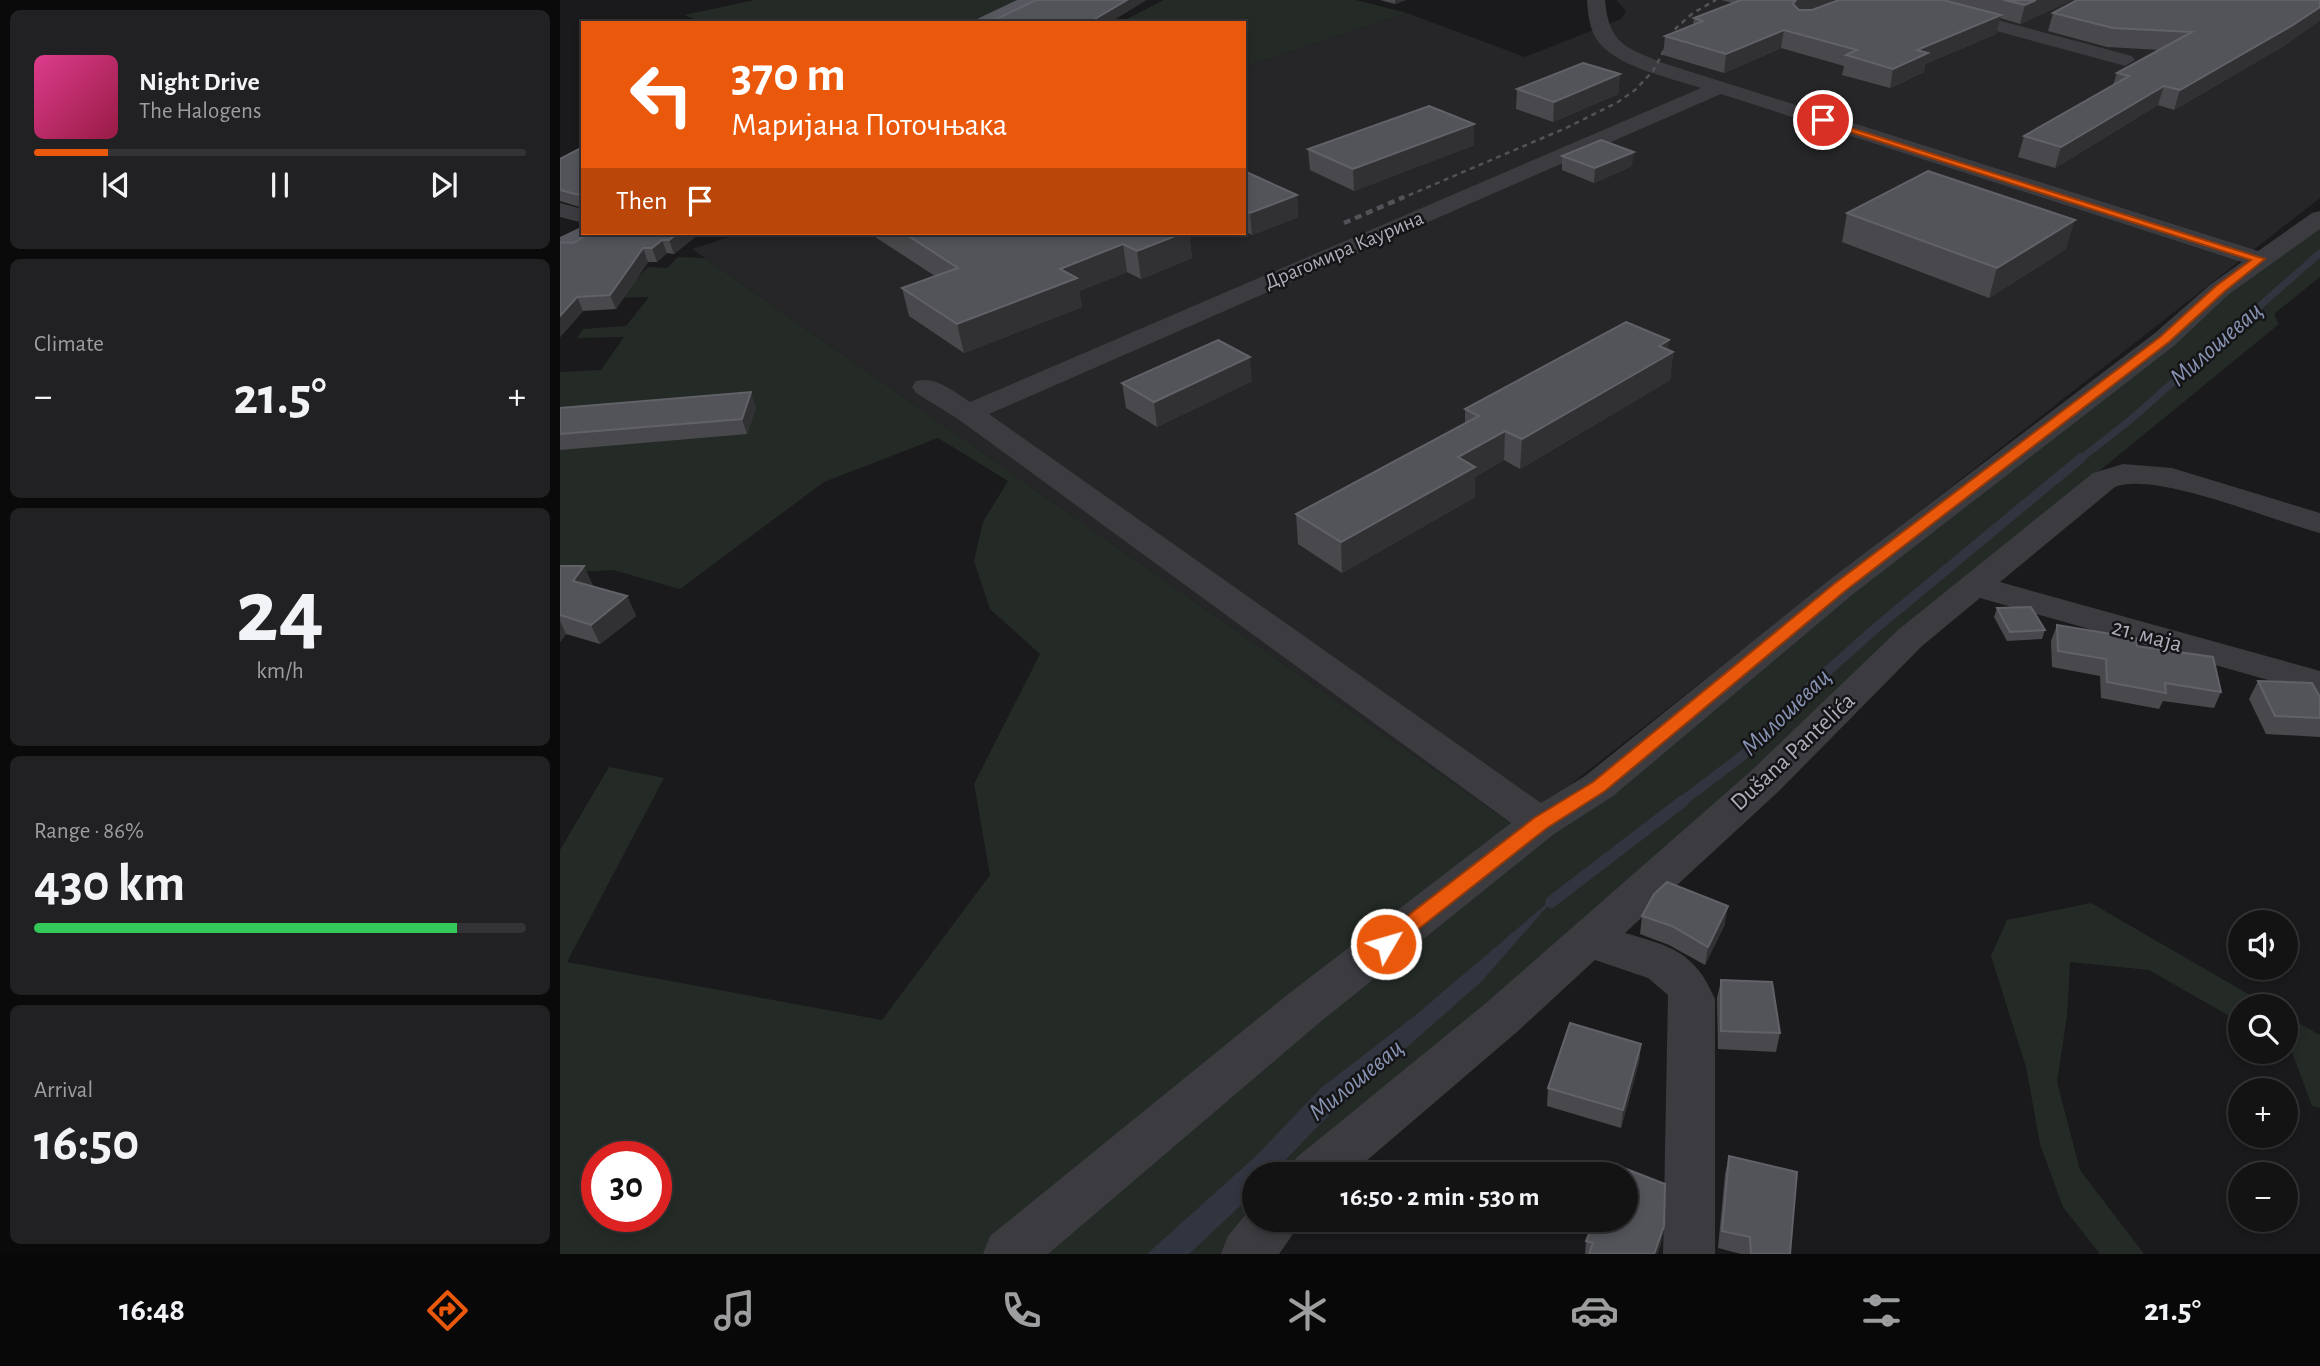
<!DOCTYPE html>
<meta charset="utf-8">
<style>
body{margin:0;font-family:"Alegreya Sans",sans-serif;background:#212022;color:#f1f3f6;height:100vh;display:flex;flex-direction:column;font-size:26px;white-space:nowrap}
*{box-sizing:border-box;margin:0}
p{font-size:23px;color:#9d9ea0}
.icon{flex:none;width:38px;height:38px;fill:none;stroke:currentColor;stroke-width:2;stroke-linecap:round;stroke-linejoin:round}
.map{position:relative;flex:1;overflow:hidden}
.panel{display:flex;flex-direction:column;gap:10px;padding:10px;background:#0b0a0b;width:560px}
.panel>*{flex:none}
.banner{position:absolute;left:21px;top:21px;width:665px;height:214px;border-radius:0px;box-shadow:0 4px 10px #0003,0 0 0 2px #333234;background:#ea580c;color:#fff;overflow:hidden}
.tools{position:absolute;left:1668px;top:910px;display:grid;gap:14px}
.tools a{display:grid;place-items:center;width:70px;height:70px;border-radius:50%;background:#141314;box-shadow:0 4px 10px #0003,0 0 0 2px #333234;font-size:35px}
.speed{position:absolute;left:21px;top:1141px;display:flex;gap:14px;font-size:35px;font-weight:700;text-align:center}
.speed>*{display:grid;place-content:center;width:91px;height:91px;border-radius:50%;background:#141314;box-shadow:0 4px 10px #0003,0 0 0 2px #333234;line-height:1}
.speed .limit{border:10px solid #d22;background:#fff;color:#111}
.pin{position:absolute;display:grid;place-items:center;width:60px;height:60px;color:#fff;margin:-30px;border:4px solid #fff;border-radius:50%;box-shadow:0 2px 7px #0007}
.me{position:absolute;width:77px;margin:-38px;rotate:52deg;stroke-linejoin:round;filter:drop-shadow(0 0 5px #0008)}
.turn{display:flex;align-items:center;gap:24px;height:147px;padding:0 35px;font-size:32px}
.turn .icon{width:91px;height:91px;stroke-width:2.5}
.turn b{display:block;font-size:49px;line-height:60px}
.then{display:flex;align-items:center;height:66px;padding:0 35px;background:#0003;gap:14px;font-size:26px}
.big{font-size:52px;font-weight:600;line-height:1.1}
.panel .widget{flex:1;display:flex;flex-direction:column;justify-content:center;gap:10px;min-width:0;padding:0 24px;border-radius:10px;background:#212022}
.panel .dial{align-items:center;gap:0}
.dial b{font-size:91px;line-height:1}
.song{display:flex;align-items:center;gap:21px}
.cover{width:84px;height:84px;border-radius:10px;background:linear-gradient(135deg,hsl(330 70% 55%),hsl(340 70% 35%))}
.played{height:7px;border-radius:4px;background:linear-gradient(90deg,#ea580c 15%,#333234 15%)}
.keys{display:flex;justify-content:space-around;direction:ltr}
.heat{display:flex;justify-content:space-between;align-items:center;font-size:38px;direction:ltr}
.charge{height:10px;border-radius:5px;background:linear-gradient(90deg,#34c759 86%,#333234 0)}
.trip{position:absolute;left:682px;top:1162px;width:396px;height:70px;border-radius:35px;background:#141314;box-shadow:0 4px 10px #0003,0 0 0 2px #333234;font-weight:600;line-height:70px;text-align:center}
.menu{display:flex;height:112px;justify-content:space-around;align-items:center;background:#080808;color:#9d9ea0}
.menu .icon{width:49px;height:49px}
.menu .on{color:#ea580c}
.menu b{font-size:32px;color:#f1f3f6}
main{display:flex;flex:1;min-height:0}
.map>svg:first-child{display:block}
.built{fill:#262528}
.green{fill:#242b26;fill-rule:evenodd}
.water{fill:#30353f}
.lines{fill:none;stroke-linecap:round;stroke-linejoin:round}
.stream-far2{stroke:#30353f;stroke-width:7}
.stream-far1{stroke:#30353f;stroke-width:10}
.stream{stroke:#30353f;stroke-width:12}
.minor{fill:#3b3b40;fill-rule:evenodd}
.major{fill:#57575f;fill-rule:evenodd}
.rail-far1{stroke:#525259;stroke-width:2.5;stroke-dasharray:5 4.5;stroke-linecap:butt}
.rail{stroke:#525259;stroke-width:4.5;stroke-dasharray:7 5;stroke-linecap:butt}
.wall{fill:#49494d}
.shaded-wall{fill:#313134}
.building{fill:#535459;stroke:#616268;stroke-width:2}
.route{fill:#ea580c;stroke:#983908;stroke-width:2}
.labels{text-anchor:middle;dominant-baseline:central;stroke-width:5;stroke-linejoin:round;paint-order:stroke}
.far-street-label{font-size:21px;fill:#adaeba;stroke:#151416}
.street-label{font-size:24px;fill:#adaeba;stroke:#151416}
.water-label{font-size:26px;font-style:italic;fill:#8793b2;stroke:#151416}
</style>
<main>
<section class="panel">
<div class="widget">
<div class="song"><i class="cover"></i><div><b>Night Drive</b><p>The Halogens</p></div></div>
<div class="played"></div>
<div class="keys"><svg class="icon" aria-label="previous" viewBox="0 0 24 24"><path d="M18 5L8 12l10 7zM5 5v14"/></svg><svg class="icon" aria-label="pause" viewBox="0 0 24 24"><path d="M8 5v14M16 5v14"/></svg><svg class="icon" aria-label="next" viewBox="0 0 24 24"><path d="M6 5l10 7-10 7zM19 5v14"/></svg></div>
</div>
<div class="widget"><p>Climate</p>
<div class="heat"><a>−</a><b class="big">21.5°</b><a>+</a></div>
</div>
<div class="widget dial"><b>24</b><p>km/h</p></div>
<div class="widget"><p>Range · 86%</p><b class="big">430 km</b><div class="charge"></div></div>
<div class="widget"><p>Arrival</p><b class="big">16:50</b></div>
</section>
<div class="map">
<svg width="1760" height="1254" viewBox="0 0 1760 1254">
<rect width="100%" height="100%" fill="#1a191b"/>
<polygon class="built" points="1056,0 1760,0 1760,198 956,827 132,249 181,233 684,233 684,67 847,13 965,57 1061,19 1066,11"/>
<g class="green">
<polygon points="195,0 459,0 409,23 146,23 124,15"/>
<polygon points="604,0 796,0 847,13 684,67 684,23 559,23"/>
<polygon points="1760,221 1760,277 1714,314 1719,324 1510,495 744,1174 695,1174 695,1219 672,1254 469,1254 585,1155"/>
<path d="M118,257L145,258L956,827L424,1254H0V850L49,767L104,778L7,962L322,1020L430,875L414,784L480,654L430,609L414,561L423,522L448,481L378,438L264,482L120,589L53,570L0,573V372L41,370L64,337L17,338L23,329L66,326L89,297L22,299L45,278H77L88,267L107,268ZM37,1157H96V1216H37Z"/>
<polygon points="1531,903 1709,1006 1680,1006 1680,1022 1589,970 1510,962 1507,1016 1497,1082 1520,1170 1584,1254 1540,1254 1503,1207 1480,1144 1466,1067 1431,956 1447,920"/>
<polygon points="1726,1016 1760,1035 1760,1108 1752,1106 1732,1052 1726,1048"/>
</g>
<polygon class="water" points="998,894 922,981 763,1121 712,1174 695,1174 695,1192 629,1254 587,1254 696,1156 761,1088 857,1014"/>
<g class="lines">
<polyline class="stream-far2" points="1519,460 1569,421 1760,253"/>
<polyline class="stream-far1" points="1120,803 1194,747 1252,685 1317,627 1521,458"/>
<polyline class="stream" points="991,902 1123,801"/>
<g class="minor">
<path d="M1027,0H1045C1049,44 1065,47 1103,63L1698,251L1752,213L1760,211V229L1669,294L1615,345L1292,595L1053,796L994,834L759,1023L488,1254H423L430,1236L727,995L951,823L398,419L356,393L352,387L356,381C376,376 393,391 410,402L1141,88C1111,78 1051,66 1035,37C1029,25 1028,13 1027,0ZM1161,94L1682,262L1651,284L1595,333L1268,581L1025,776L981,803L429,414Z"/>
<polygon points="1334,0 1363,0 1572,56 1575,60 1565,66 1558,64 1337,4"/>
<polygon points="0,203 23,209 23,223 0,217"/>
<path d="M1563,464L1612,468L1760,513V533C1713,521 1595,471 1555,487L1440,582L1760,671V695L1420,598L1362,646L1219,791L1065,933C1111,946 1135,952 1155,999V1254H1103L1108,995L1088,978L1035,960L958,1031L791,1174H729L736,1158L926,1003L1191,771L1338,630L1533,473Z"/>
<polygon points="695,1203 695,1220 739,1220 731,1237 719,1254 661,1254 668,1236"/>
</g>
<g class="major">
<polygon points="457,0 483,0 480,4 440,23 414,23 417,19"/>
<polygon points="23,226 23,233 40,233 36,239 0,256 0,237"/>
</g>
<polyline class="rail-far1" points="840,199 1006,128 1058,102 1075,90 1093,71 1116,28 1133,13 1156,0"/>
<polyline class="rail" points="784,223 844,197"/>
</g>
<g class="wall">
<polygon points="820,0 846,0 835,4"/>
<polygon points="1161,0 1277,0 1249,10 1279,0 1512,0 1460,24 1440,18 1436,34 1365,64 1364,72 1330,88 1282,75 1284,66 1221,48 1164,73 1103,55 1105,36 1133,25 1134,18 1173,3"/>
<polygon points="1493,13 1727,44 1614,110 1598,105 1495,168 1458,157 1464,136 1553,85 1557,73 1600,50 1547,47 1488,31"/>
<polygon points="1060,74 1058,94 993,122 956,109 957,89"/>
<polygon points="914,124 914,145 794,191 750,170 748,149"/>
<polygon points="23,147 23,208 0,201 0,159"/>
<polygon points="1002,156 1072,166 1034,183 1002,170"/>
<polygon points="684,171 737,195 738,217 692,235 684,231"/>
<polygon points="1287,213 1506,249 1429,298 1282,242"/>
<polygon points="31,233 140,233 114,254 107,253 97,262 88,262 56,309 23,311 0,337 13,243"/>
<polygon points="309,233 629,233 632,258 581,279 567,272 519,291 522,307 404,353 349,316 342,288 375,276"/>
<polygon points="1108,349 1113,352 1110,380 960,469 944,460 915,477 915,497 782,573 738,544 736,514 905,424 905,409"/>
<polygon points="692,381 597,427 566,408 562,383"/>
<polygon points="196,407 187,434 0,450 0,408"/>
<polygon points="0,566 33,585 32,587 67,596 76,616 40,644 6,634 0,642"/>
<polygon points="1437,608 1485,630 1482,639 1447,641 1434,617"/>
<polygon points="1497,625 1577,646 1661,692 1654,708 1603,701 1599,709 1541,698 1540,676 1492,667 1491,641"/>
<polygon points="1698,681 1760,697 1760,737 1706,734 1689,699"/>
<polygon points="1082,916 1165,924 1145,965 1109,945 1080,934"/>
<polygon points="1161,980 1220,1033 1216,1052 1158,1049 1157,998"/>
<polygon points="1081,1044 1079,1062 1061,1128 987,1106 988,1088"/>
<polygon points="1169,1156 1230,1254 1181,1254 1158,1248 1165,1174"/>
<polygon points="1104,1226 1101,1243 1097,1254 1025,1254 1026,1241"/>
</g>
<g class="shaded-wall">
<polygon points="567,0 587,0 549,23 528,23"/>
<polygon points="835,0 846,0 835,4"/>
<polygon points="1236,0 1277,0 1235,16 1233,4"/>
<polygon points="1476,0 1512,0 1460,24 1465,5"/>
<polygon points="1760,7 1760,21 1727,44 1614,110 1620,90"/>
<polygon points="1441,15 1436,34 1365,64 1364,72 1330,88 1333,69 1357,50"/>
<polygon points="1224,30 1221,48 1164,73 1166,54"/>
<polygon points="1060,74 1058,94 993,122 994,102"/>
<polygon points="1604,86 1598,105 1495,168 1501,147"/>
<polygon points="914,124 914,145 794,191 793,169"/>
<polygon points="1074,152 1072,166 1034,183 1035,168"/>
<polygon points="737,195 738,217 692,235 690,213"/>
<polygon points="1515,220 1506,249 1429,298 1437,268"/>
<polygon points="118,233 140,233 114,254 109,240"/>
<polygon points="623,233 629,233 632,258 581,279 577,251"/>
<polygon points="102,240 107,253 97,262 92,248"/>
<polygon points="563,244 567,272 519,291 522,307 404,353 397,324 500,269"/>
<polygon points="83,248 88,262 56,309 50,295"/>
<polygon points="17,297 23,311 0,337 0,316"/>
<polygon points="1109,340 1107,355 1113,352 1110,380 960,469 962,439 1099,346"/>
<polygon points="690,357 692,381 597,427 594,402"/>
<polygon points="191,392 196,407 187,434 182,419"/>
<polygon points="945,431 944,460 915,477 915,497 782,573 781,542 898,457"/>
<polygon points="24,566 33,585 22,601 13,581"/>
<polygon points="67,596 76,616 40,644 31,625"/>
<polygon points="0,621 6,634 0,642"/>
<polygon points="1168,906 1165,924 1145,965 1148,947"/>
<polygon points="1081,1044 1079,1062 1061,1128 1063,1110"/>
<polygon points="1104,1226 1101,1243 1097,1254 1094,1254"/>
</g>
<g class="building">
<polygon points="476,0 567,0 528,23 428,23"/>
<polygon points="1181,0 1236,0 1233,4 1239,10 1252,10 1279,0 1383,0 1441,15 1357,50 1368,53 1333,69 1286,55 1297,50 1224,30 1166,54 1105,36 1143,21 1134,18"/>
<polygon points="1444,0 1476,0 1465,5"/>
<polygon points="1517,0 1760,0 1760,7 1733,25 1620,90 1604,86 1501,147 1464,136 1569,76 1557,73 1632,32 1553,28 1493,13"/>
<polygon points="1023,63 1060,74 994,102 957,89"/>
<polygon points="869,106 914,124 793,169 748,149"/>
<polygon points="1041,140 1074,152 1035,168 1002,156"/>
<polygon points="23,147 23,196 0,190 0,159"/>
<polygon points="684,171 737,195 690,213 684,210"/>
<polygon points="1368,171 1515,220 1437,268 1287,213"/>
<polygon points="31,233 118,233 109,240 102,240 92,248 83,248 50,295 17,297 0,316 0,242 13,243"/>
<polygon points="344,233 623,233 577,251 563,244 500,269 517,278 397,324 342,288 398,268"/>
<polygon points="1066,322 1109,340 1099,346 1113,352 962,439 945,431 898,457 915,467 781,542 736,514 919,416 905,409"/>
<polygon points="658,340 690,357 594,402 562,383"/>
<polygon points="191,392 182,419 0,434 0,408"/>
<polygon points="0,566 24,566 13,581 67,596 31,625 0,615"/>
<polygon points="1471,607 1485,630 1450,632 1437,608"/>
<polygon points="1497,625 1576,638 1577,646 1653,657 1661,692 1605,683 1606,693 1547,682 1546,659 1498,651"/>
<polygon points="1698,681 1752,683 1760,697 1760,718 1715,716"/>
<polygon points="1107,882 1168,906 1148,947 1112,926 1082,916 1094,894"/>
<polygon points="1161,980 1212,982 1220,1033 1161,1031"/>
<polygon points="1010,1023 1081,1044 1063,1110 988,1088"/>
<polygon points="1169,1156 1237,1172 1230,1254 1191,1254 1190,1237 1162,1231"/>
<polygon points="1056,1165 1105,1184 1104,1226 1094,1254 1029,1254 1033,1243 1026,1241 1035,1220 1066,1220 1066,1174 1053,1174"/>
</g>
<polygon class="route" points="1259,118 1705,259 1665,291 1609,342 1285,591 1045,791 987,828 833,949 826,952 819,949 816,944 819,938 974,818 1033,782 1274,584 1600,337 1656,286 1691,260 1259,122"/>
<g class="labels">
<g class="far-street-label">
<text transform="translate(784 250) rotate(-23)">Драгомира Каурина</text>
</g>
<g class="street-label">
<text transform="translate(1587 636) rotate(15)">21. маја</text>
<text transform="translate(1233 752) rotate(-43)">Dušana Pantelića</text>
</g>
<g class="water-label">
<text transform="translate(1656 344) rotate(-41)">Милошевац</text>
<text transform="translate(1226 712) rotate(-44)">Милошевац</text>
<text transform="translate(796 1080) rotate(-39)">Милошевац</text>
</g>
</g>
</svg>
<div class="tools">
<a><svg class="icon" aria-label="sound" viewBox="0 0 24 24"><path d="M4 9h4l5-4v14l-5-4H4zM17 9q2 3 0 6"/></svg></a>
<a><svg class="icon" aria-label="search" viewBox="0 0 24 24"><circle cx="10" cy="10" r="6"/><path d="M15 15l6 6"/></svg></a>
<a>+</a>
<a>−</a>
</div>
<div class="speed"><div class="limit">30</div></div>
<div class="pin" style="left:1263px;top:120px;background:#d93025"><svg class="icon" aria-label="arrive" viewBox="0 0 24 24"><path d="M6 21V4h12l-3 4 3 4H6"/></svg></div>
<svg class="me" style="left:826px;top:944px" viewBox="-20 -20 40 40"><circle r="17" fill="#ea580c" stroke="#fff" stroke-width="3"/><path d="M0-11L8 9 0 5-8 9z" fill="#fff"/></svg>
<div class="trip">16:50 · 2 min · 530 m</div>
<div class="banner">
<div class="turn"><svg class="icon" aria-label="left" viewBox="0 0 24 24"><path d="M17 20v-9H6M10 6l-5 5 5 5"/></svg><div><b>370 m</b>Маријана Поточњака</div></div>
<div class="then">Then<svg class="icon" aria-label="arrive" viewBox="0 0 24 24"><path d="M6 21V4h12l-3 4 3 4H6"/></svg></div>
</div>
</div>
</main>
<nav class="menu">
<b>16:48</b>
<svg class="icon on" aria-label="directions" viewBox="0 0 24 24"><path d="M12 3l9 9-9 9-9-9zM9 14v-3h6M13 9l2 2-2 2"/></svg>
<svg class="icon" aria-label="music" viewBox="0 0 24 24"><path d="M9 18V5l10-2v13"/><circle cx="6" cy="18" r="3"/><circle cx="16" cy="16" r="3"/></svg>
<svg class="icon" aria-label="phone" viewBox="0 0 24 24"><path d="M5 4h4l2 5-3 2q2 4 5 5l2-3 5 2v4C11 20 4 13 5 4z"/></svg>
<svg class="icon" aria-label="climate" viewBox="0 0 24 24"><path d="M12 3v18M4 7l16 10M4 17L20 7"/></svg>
<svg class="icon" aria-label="car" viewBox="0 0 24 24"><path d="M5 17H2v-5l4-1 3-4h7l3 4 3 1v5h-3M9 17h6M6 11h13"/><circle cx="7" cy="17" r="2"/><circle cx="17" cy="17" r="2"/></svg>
<svg class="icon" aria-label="filters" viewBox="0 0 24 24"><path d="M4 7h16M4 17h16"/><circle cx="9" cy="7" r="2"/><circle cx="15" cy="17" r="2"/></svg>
<b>21.5°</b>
</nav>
